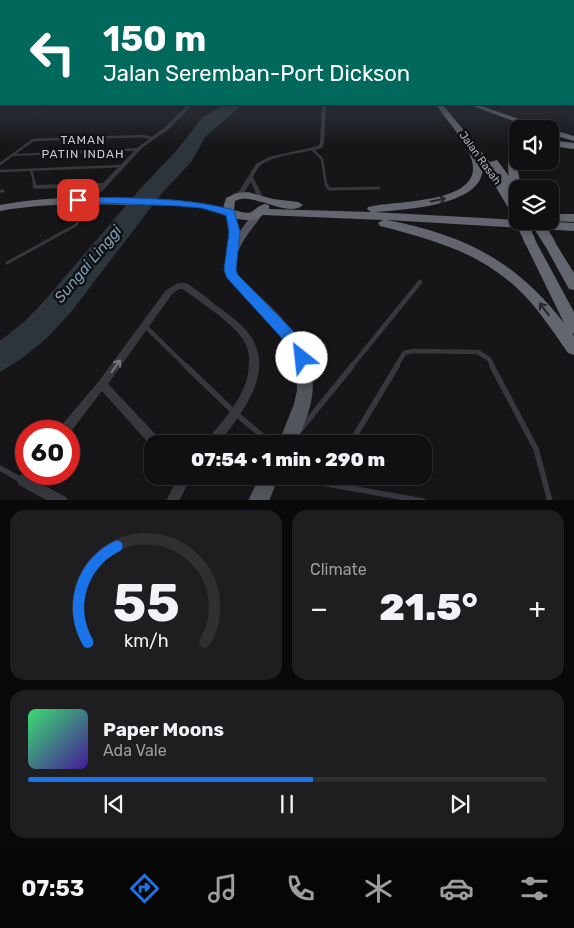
<!DOCTYPE html>
<meta charset="utf-8">
<style>
body{margin:0;font-family:Rubik,sans-serif;background:#1e1e20;color:#f1f3f6;height:100vh;display:flex;flex-direction:column;font-size:19px;white-space:nowrap}
*{box-sizing:border-box;margin:0}
p{font-size:16px;color:#9c9d9f}
.icon{flex:none;width:28px;height:28px;fill:none;stroke:currentColor;stroke-width:2;stroke-linecap:round;stroke-linejoin:round}
.map{position:relative;height:500px;overflow:hidden}
.panel{display:flex;flex-direction:column;gap:10px;padding:10px;background:#09090a;flex:1}
.panel>*{flex:none}
.guide{position:absolute;left:0px;top:0px;width:575px;height:105px;box-shadow:0 2px 8px #0003,0 0 0 1px #303032;background:#00695c;color:#fff;overflow:hidden}
.buttons{position:absolute;left:509px;top:120px;display:grid;gap:10px}
.buttons a{display:grid;place-items:center;width:50px;height:50px;border-radius:10px;background:#101012;box-shadow:0 2px 8px #0003,0 0 0 1px #303032;font-size:25px}
.speed{position:absolute;left:15px;top:420px;display:flex;gap:10px;font-size:25px;font-weight:700;text-align:center}
.speed>*{display:grid;place-content:center;width:65px;height:65px;border-radius:50%;background:#101012;box-shadow:0 2px 8px #0003,0 0 0 1px #303032;line-height:1}
.speed .limit{border:8px solid #d22;background:#fff;color:#111}
.pin{position:absolute;display:grid;place-items:center;width:42px;height:42px;color:#fff;margin:-21px;border-radius:10px;box-shadow:0 2px 8px #0006}
.me{position:absolute;width:55px;margin:-28px;rotate:331deg;stroke-linejoin:round;filter:drop-shadow(0 0 4px #0008)}
.turn{display:flex;align-items:center;gap:18px;height:105px;padding:0 20px;font-size:22px}
.turn .icon{width:65px;height:65px;stroke-width:2.5}
.turn b{display:block;font-size:35px;line-height:42px}
.big{font-size:38px;font-weight:800;line-height:1.1}
.panel .card{flex:1;display:flex;flex-direction:column;justify-content:center;gap:8px;min-width:0;padding:0 18px;border-radius:15px;background:#1e1e20}
.panel .dial{align-items:center;gap:0}
.dial svg{height:130px;overflow:visible;fill:none;stroke:#303032;stroke-width:7;stroke-linecap:round;text-anchor:middle}
.dial text{fill:#f1f3f6;stroke:none}
.song{display:flex;align-items:center;gap:15px}
.cover{width:60px;height:60px;border-radius:8px;background:linear-gradient(135deg,hsl(140 70% 55%),hsl(260 70% 35%))}
.played{height:5px;border-radius:2px;background:linear-gradient(90deg,#1a73e8 55%,#303032 55%)}
.keys{display:flex;justify-content:space-around;direction:ltr}
.heat{display:flex;justify-content:space-between;align-items:center;font-size:28px;direction:ltr}
.panel .tiles{flex:1;display:grid;gap:10px;grid-template-columns:1fr 1fr}
.card:last-child{grid-column:span 2}
.trip{position:absolute;left:144px;top:435px;width:288px;height:50px;border-radius:15px;background:#101012;box-shadow:0 2px 8px #0003,0 0 0 1px #303032;font-weight:800;line-height:50px;text-align:center}
.menu{display:flex;height:80px;justify-content:space-around;align-items:center;background:#060607;color:#9c9d9f}
.menu .icon{width:35px;height:35px}
.menu .active{color:#1a73e8}
.menu b{font-size:22px;color:#f1f3f6}
.map>svg:first-child{display:block}
.water{fill:#2c353c}
.lines{fill:none;stroke-linecap:round;stroke-linejoin:round}
.path{stroke:#3d3f44;stroke-width:1;stroke-dasharray:1 2;stroke-linecap:butt}
.lane-far3{stroke:#37383d;stroke-width:2.5}
.lane-far2{stroke:#37383d;stroke-width:3}
.lane-far1{stroke:#37383d;stroke-width:4.5}
.lane{stroke:#37383d;stroke-width:5.5}
.street{fill:#37383d;fill-rule:evenodd}
.primary{fill:#53555c;fill-rule:evenodd}
.highway{fill:#63666e;fill-rule:evenodd}
.highway-bridge{stroke:#63666e;stroke-width:11}
.oneway{stroke:#26262a}
.oneway2{stroke:#757881}
.route{fill:#1a73e8;stroke:#114b97}
.labels{text-anchor:middle;dominant-baseline:central;stroke-width:5;stroke-linejoin:round;paint-order:stroke}
.far-street-label{font-size:11px;fill:#a8adb8;stroke:#111113}
.far-neighbourhood-label{font-size:12px;letter-spacing:1px;fill:#c9ccd4;stroke:#111113}
.water-label{font-size:15px;font-style:italic;fill:#7f9bb3;stroke:#111113}
</style>
<div class="map">
<svg width="574" height="501" viewBox="0 0 574 501">
<rect width="100%" height="100%" fill="#161618"/>
<polygon class="water" points="226,104 243,104 205,137 192,161 162,193 71,312 47,338 21,359 0,372 0,341 25,321 46,299 140,189 176,151 202,118"/>
<g class="lines">
<polyline class="path" points="24,121 51,104"/>
<g class="lane-far3">
<polyline points="313,150 322,159 326,185"/>
<polyline points="0,164 33,140 143,136 151,138"/>
<polyline points="31,170 35,185"/>
<polyline points="0,171 122,166"/>
</g>
<g class="lane-far2">
<polyline points="34,184 35,187"/>
<polyline points="326,184 329,189 379,188"/>
<polyline points="0,191 3,191"/>
<polyline points="7,263 76,225 90,202"/>
</g>
<g class="lane-far1">
<polyline points="145,326 187,367"/>
<polyline points="351,367 420,282"/>
<polyline points="396,367 404,353 413,351 478,352 489,359 493,367"/>
</g>
<g class="lane">
<polyline points="186,366 235,413 272,444"/>
<polyline points="492,366 536,449 550,501"/>
<polyline points="300,430 352,366"/>
<polyline points="350,444 397,366"/>
<polyline points="0,468 21,480"/>
<polyline points="316,476 327,484 423,501"/>
<polyline points="327,484 331,476"/>
</g>
<g class="street">
<polygon points="189,104 193,104 169,129 143,147 93,201 89,201 88,200 100,187 35,189 32,187 35,185 103,183 134,151 14,156 12,155 14,154 137,148 165,127"/>
<path d="M322,104H326L324,143L322,148C305,153 272,155 260,166C257,169 255,173 253,177L263,197L262,198L260,199L257,197L251,182L241,197H237L236,196L256,164L269,157L318,146L320,143Z"/>
<path d="M178,283C179,283 185,283 186,283C191,285 211,301 217,306C228,314 241,323 249,334C277,371 241,415 218,444H206L207,440C226,417 250,392 249,360C249,353 247,344 242,338C228,319 202,304 183,289H179L172,294L108,384L161,440L162,444H152V447L102,391L69,434V431H59L60,427L99,381L166,290Z"/>
<polygon points="26,469 26,474 35,474 32,479 66,497 68,501 48,501 19,485 17,481 19,477"/>
<polygon points="179,476 192,476 179,501 166,501"/>
</g>
<g class="primary">
<path d="M230,210L235,213L240,231L253,213H261L262,215C250,233 229,252 238,276C271,308 320,343 312,396C310,413 302,428 296,444H278L294,404L297,390L296,372L292,357L277,331L227,278L224,270L230,232L225,213Z"/>
<polygon points="260,476 279,476 269,501 248,501"/>
</g>
<g class="highway">
<path d="M436,104H442L490,162L497,160L509,176C507,164 507,153 518,147L517,168L522,189H518V197L514,196L508,187L518,203V217L512,214L482,164C490,206 400,210 373,212L574,223V231L387,220C464,235 515,260 564,323L524,241L530,237L534,238L574,312V334L572,333L574,336V355L568,353C554,333 541,313 524,295C483,253 434,240 380,226L378,223L383,220L263,215C246,228 219,212 201,208C179,204 155,205 133,205C87,204 45,203 0,211V205C43,197 84,197 127,198C160,199 192,199 223,208L226,198L236,193L248,192L273,199L298,202L303,205C289,219 253,191 235,201L234,210C257,217 249,209 265,204L269,205V209L371,212L367,209L368,207C393,200 488,205 471,158C463,136 447,122 436,104Z"/>
<polygon points="467,104 476,104 547,129 535,129"/>
<polygon points="550,129 574,136 574,141 550,134"/>
<polygon points="550,140 574,143 574,149 550,146"/>
<polygon points="550,214 574,214 574,222 549,221"/>
<polygon points="549,238 553,239 574,273 574,290 569,289 543,242"/>
</g>
<g class="highway-bridge">
<polyline points="521,221 530,241"/>
<polyline points="536,221 549,242"/>
</g>
</g>
<defs><path id="oneway-shaft" d="M-6 0H5M1.5-3L5.5 0L1.5 3" fill="none" stroke-width="1.6" stroke-linecap="round" stroke-linejoin="round" transform="scale(1.25)"/></defs>
<g class="oneway">
<use href="#oneway-shaft" transform="translate(438 200) rotate(-11)"/>
<use href="#oneway-shaft" transform="translate(544 309) rotate(-128)"/>
</g>
<use class="oneway2" href="#oneway-shaft" transform="translate(116 366) rotate(-54)"/>
<linearGradient id="sky" x2="0" y2="1"><stop stop-color="#0c0c0d"/><stop offset="0.53" stop-color="#363c48"/><stop offset="1" stop-color="#363c48" stop-opacity="0"/></linearGradient>
<rect width="574" height="148" fill="url(#sky)"/>
<path class="route" d="M78,197C131,198 183,197 234,210L240,232L236,270L238,275L299,337L309,358L307,363L302,365L297,363L289,346L227,278L224,270L229,232L226,215L201,208L179,206L75,202V198Z"/>
<g class="labels">
<g class="far-street-label">
<text transform="translate(480 158) rotate(54)">Jalan Rasah</text>
</g>
<g class="far-neighbourhood-label">
<text x="83" y="140">TAMAN<tspan x="83" dy="14">PATIN INDAH</tspan></text>
</g>
<g class="water-label">
<text transform="translate(88 264) rotate(-50)">Sungai Linggi</text>
</g>
</g>
</svg>
<div class="buttons">
<a><svg class="icon" aria-label="sound" viewBox="0 0 24 24"><path d="M4 9h4l5-4v14l-5-4H4zM17 9q2 3 0 6"/></svg></a>
<a><svg class="icon" aria-label="layers" viewBox="0 0 24 24"><path d="M12 4l9 5-9 5-9-5zM3 14l9 5 9-5"/></svg></a>
</div>
<div class="speed"><div class="limit">60</div></div>
<div class="pin" style="left:78px;top:200px;background:#d93025"><svg class="icon" aria-label="arrive" viewBox="0 0 24 24"><path d="M6 21V4h12l-3 4 3 4H6"/></svg></div>
<svg class="me" style="left:302px;top:358px" viewBox="-20 -20 40 40"><circle r="19" fill="#fff"/><path d="M0-13L10 11 0 6-10 11z" fill="#1a73e8"/></svg>
<div class="trip">07:54 · 1 min · 290 m</div>
<div class="guide">
<div class="turn"><svg class="icon" aria-label="left" viewBox="0 0 24 24"><path d="M17 20v-9H6M10 6l-5 5 5 5"/></svg><div><b>150 m</b>Jalan Seremban-Port Dickson</div></div>
</div>
</div>
<section class="panel">
<div class="tiles">
<div class="card dial"><svg viewBox="0 0 100 80">
<path d="M14 69A42 42 0 1 1 86 69"/>
<path d="M14 69A42 42 0 0 1 32 10" stroke="#1a73e8"/>
<text x="50" y="56" font-size="32" font-weight="700">55</text>
<text x="50" y="72" font-size="11">km/h</text>
</svg></div>
<div class="card"><p>Climate</p>
<div class="heat"><a>−</a><b class="big">21.5°</b><a>+</a></div>
</div>
<div class="card">
<div class="song"><i class="cover"></i><div><b>Paper Moons</b><p>Ada Vale</p></div></div>
<div class="played"></div>
<div class="keys"><svg class="icon" aria-label="previous" viewBox="0 0 24 24"><path d="M18 5L8 12l10 7zM5 5v14"/></svg><svg class="icon" aria-label="pause" viewBox="0 0 24 24"><path d="M8 5v14M16 5v14"/></svg><svg class="icon" aria-label="next" viewBox="0 0 24 24"><path d="M6 5l10 7-10 7zM19 5v14"/></svg></div>
</div>
</div>
</section>
<nav class="menu">
<b>07:53</b>
<svg class="icon active" aria-label="directions" viewBox="0 0 24 24"><path d="M12 3l9 9-9 9-9-9zM9 14v-3h6M13 9l2 2-2 2"/></svg>
<svg class="icon" aria-label="music" viewBox="0 0 24 24"><path d="M9 18V5l10-2v13"/><circle cx="6" cy="18" r="3"/><circle cx="16" cy="16" r="3"/></svg>
<svg class="icon" aria-label="phone" viewBox="0 0 24 24"><path d="M5 4h4l2 5-3 2q2 4 5 5l2-3 5 2v4C11 20 4 13 5 4z"/></svg>
<svg class="icon" aria-label="climate" viewBox="0 0 24 24"><path d="M12 3v18M4 7l16 10M4 17L20 7"/></svg>
<svg class="icon" aria-label="car" viewBox="0 0 24 24"><path d="M5 17H2v-5l4-1 3-4h7l3 4 3 1v5h-3M9 17h6M6 11h13"/><circle cx="7" cy="17" r="2"/><circle cx="17" cy="17" r="2"/></svg>
<svg class="icon" aria-label="filters" viewBox="0 0 24 24"><path d="M4 7h16M4 17h16"/><circle cx="9" cy="7" r="2"/><circle cx="15" cy="17" r="2"/></svg>
</nav>
